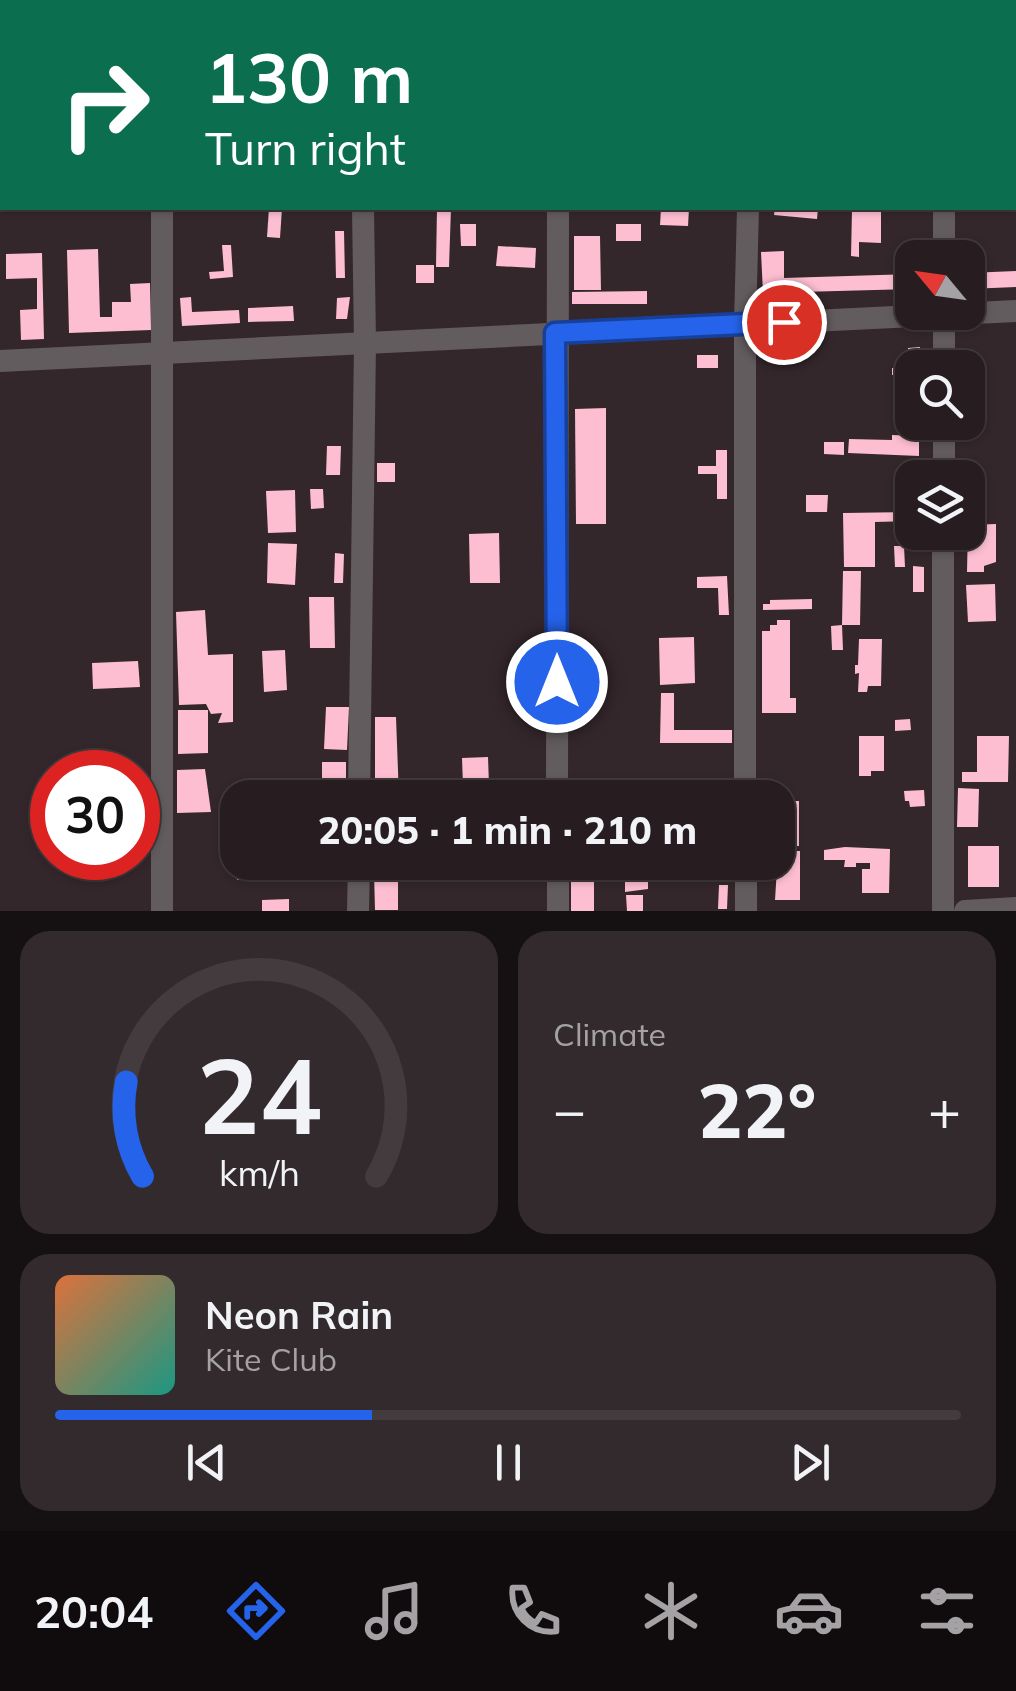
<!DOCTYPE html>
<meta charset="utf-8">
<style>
body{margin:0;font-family:Mulish,sans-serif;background:#332a2d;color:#f1f3f6;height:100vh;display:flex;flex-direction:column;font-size:38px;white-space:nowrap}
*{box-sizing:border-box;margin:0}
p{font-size:32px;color:#a4a2a5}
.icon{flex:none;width:55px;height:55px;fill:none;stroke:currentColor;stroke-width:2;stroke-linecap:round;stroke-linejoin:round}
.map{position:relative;height:911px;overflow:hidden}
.details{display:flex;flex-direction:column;gap:20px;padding:20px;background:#151012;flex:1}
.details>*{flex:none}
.banner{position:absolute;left:0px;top:0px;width:1018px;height:210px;box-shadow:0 2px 8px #0004,0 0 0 2px #433b3e;background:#0b6e4f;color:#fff;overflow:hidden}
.needle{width:65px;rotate:299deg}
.fabs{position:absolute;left:895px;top:240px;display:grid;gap:20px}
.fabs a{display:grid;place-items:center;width:90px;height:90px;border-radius:20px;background:#271d20;box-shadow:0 2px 8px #0004,0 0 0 2px #433b3e;font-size:50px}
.speed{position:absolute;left:30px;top:750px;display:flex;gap:20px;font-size:50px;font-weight:700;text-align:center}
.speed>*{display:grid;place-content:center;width:130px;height:130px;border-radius:50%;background:#271d20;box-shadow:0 2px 8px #0004,0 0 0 2px #433b3e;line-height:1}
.speed .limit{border:15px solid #d22;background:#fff;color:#111}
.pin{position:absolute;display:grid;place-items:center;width:85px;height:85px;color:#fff;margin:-42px;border:5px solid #fff;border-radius:50%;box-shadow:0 2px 10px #0007}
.me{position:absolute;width:110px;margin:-55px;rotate:0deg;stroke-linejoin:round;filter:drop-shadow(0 0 8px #0008)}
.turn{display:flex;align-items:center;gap:35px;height:210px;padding:0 40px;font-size:45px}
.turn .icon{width:130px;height:130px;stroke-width:2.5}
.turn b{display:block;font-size:70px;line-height:85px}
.big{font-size:75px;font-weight:800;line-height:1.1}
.details .tile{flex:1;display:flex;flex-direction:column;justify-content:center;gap:15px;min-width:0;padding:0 35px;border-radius:30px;background:#332a2d}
.details .dial{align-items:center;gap:0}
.dial svg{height:260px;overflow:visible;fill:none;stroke:#433b3e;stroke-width:7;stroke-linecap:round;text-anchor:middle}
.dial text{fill:#f1f3f6;stroke:none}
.song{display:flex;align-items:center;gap:30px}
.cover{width:120px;height:120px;border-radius:15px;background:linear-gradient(135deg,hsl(20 70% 55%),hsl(170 70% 35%))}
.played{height:10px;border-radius:5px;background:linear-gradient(90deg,#2563eb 35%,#433b3e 35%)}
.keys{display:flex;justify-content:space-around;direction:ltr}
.heat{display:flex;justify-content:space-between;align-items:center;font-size:55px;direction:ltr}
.details .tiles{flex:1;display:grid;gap:20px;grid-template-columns:1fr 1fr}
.tile:last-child{grid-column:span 2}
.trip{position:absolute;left:220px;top:780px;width:575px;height:100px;border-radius:30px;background:#271d20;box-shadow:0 2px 8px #0004,0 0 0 2px #433b3e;font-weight:800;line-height:100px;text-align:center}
.dock{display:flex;height:160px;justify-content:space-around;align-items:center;background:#100c0d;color:#a4a2a5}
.dock .icon{width:70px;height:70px}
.dock .on{color:#2563eb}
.dock b{font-size:45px;color:#f1f3f6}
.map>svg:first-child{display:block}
.building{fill:#fdbed2}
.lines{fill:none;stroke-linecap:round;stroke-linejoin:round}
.minor{stroke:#635c5e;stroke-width:22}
.route-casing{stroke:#184099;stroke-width:25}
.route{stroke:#2563eb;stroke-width:18}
</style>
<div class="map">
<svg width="1016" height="911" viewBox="0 0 1016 911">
<rect width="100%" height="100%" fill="#34272b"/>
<g class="building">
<polygon points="269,208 282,208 280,238 267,237"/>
<polygon points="437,208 451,208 449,267 436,267"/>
<polygon points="661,208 689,208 688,226 660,225"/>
<polygon points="775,208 818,208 817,219 774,215"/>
<polygon points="852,210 881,210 881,243 859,242 859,257 851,256"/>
<polygon points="460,224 476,224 476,246 461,246"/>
<rect x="616" y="224" width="25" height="17"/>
<polygon points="335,231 344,231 345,278 336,278"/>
<polygon points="574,236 600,236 601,290 574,290"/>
<polygon points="222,245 231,245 233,277 210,279 209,272 224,271"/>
<polygon points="498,246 536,248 535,268 496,266"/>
<polygon points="98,249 100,317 112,317 112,302 131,302 130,284 150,283 151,330 69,333 67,250"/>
<polygon points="784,251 784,278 912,274 912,289 763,293 761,252"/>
<polygon points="42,253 44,339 21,340 20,310 37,309 37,278 6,279 6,254"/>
<rect x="416" y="265" width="18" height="18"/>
<polygon points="1016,271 1016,287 968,289 968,273"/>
<polygon points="647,291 647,304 572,304 572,292"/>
<polygon points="191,297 192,312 239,310 240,323 182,326 180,298"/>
<polygon points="350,297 347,319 336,319 337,298"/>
<polygon points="293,306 294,321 248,322 248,308"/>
<polygon points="920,347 920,368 912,368 912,374 892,375 892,368 909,367 908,348"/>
<rect x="697" y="355" width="21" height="13"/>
<polygon points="606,408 606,524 576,524 575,409"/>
<polygon points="892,435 919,436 919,456 848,453 849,439 892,440"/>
<polygon points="824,442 844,442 844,455 824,454"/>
<polygon points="327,446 341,446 340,475 326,475"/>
<polygon points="716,450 727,450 727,499 717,499 717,474 698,474 698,466 716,466"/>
<rect x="377" y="463" width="18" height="19"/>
<polygon points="957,467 977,467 977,500 968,500 968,478 957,478"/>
<polygon points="310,489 323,489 324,508 311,509"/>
<polygon points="295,490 296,532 268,533 266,491"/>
<polygon points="806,495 828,495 827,512 806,512"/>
<polygon points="912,512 912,521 875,522 875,567 844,567 843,513"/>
<polygon points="996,524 996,562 984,566 984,572 967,572 968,525"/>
<polygon points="499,533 500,583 470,583 469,534"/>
<polygon points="268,543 297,544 295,585 267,583"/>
<polygon points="894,546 904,546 905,567 895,567"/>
<polygon points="335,553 344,554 343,583 334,583"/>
<polygon points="913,566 924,567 924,592 913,592"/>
<polygon points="843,571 861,571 860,625 842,625"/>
<polygon points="727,576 729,615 719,615 718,588 697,588 697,577"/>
<polygon points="995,584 996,621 968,622 966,585"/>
<polygon points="309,597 334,597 335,648 310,648"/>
<polygon points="812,599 812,609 763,610 763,604 770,604 770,600"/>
<polygon points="205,610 208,655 233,654 233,722 218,723 222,713 211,714 206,704 179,705 176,612"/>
<polygon points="777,620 790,620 790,698 796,698 796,713 762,713 762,631 770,631 770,625 777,625"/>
<polygon points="842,625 843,650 832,650 831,626"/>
<polygon points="694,637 695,683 660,685 659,638"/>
<polygon points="859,639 882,639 881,686 868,686 867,692 858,692 859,673 855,674 855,665 858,665"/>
<polygon points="285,650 287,690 264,692 262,651"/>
<polygon points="138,661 140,687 93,689 92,663"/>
<polygon points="661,693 674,693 674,730 732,730 732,743 660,743"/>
<polygon points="326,707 349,707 347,750 324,749"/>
<polygon points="178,710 208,710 208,753 178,754"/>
<polygon points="375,717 396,717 399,798 375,798"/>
<polygon points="910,719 911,730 895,731 895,720"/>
<polygon points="859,736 884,736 884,771 871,771 871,776 859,776"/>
<polygon points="977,736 1009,736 1008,782 962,782 962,772 977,772"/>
<polygon points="488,757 489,785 463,786 462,758"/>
<rect x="322" y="762" width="24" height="36"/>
<polygon points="205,769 211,812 177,813 177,770"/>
<polygon points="572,778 582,778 581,798 572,798"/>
<polygon points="639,778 650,778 650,796 639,797"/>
<polygon points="958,788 979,789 978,827 957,827"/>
<polygon points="924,790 925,806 910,807 909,801 905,801 904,791"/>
<polygon points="778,801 799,801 799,846 778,847"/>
<rect x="968" y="846" width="31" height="41"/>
<polygon points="845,847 890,849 889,893 862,893 862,869 870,869 870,863 856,863 856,867 844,867 845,860 824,860 824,850"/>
<polygon points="778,851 800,851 800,900 775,900"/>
<polygon points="236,862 255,862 256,879 237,880"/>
<polygon points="375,862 399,862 399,870 375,869"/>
<rect x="571" y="862" width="23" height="49"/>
<polygon points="374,872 398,872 398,910 375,910"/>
<polygon points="625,876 648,876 648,889 625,892"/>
<polygon points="719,885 728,885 727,909 718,909"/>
<polygon points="626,895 643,895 643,911 627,911"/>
<polygon points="289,899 289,911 262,911 262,900"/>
</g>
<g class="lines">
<g class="minor">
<polyline points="360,0 360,2"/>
<polyline points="163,2 163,0"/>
<polyline points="562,2 562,0"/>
<polyline points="756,2 757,0"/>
<polyline points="944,2 944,0"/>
<polyline points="944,258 944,208"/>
<polyline points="0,361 1016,311"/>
<polyline points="944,368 944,312"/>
<polyline points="944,478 944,422"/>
<polyline points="359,798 365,343 363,208"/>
<polyline points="557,798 558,208"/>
<polyline points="745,798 745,324 748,208"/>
<polyline points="558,862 558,911"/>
<polyline points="746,862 746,911"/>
<polyline points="162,911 162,208"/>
<polyline points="358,911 359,862"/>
<polyline points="943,911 943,532"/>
<polyline points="965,911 1016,908"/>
</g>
</g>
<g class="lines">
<defs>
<polyline id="route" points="557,682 555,333 784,322"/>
</defs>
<use href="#route" class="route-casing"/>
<use href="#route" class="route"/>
</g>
</svg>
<div class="fabs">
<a><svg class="needle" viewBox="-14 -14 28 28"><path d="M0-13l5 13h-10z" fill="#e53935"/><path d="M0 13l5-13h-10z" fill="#a4a2a5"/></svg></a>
<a><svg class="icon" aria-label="search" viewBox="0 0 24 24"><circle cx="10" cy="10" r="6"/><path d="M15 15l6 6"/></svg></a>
<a><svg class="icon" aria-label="layers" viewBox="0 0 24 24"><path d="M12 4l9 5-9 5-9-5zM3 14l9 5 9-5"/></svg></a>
</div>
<div class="speed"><div class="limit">30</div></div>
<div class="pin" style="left:784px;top:322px;background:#d93025"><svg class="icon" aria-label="arrive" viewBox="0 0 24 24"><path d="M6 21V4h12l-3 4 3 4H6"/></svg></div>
<svg class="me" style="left:557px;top:682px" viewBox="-20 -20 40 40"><circle r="17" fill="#2563eb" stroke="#fff" stroke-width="3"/><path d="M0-11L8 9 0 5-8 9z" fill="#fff"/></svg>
<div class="trip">20:05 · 1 min · 210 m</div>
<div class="banner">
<div class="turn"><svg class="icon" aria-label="right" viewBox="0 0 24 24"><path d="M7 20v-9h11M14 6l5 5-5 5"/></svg><div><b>130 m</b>Turn right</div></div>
</div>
</div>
<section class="details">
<div class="tiles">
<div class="tile dial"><svg viewBox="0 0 100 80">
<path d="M14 69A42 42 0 1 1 86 69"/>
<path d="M14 69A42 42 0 0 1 9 40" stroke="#2563eb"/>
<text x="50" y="56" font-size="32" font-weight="700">24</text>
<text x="50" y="72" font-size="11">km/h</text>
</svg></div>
<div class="tile"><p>Climate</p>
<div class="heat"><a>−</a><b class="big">22°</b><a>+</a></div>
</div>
<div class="tile">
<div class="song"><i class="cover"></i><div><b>Neon Rain</b><p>Kite Club</p></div></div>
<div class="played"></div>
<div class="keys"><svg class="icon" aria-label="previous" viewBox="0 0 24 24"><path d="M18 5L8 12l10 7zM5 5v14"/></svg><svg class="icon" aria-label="pause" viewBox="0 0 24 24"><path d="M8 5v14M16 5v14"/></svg><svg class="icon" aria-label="next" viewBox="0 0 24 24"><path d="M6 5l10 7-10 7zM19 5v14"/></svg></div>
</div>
</div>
</section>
<nav class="dock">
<b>20:04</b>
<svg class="icon on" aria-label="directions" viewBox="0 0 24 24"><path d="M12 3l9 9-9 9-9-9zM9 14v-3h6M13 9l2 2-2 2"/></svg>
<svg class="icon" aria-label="music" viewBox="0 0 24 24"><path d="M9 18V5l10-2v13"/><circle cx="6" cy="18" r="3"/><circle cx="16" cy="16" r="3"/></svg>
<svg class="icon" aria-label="phone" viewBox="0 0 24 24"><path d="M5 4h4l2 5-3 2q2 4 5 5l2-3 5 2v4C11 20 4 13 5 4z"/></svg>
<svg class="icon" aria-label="climate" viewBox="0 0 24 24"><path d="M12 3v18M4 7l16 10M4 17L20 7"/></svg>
<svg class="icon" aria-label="car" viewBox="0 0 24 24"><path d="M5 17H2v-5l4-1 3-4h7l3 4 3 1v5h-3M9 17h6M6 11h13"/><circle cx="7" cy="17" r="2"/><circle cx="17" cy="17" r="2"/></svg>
<svg class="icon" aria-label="filters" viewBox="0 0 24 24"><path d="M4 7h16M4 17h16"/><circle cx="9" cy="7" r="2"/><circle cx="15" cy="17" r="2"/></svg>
</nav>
